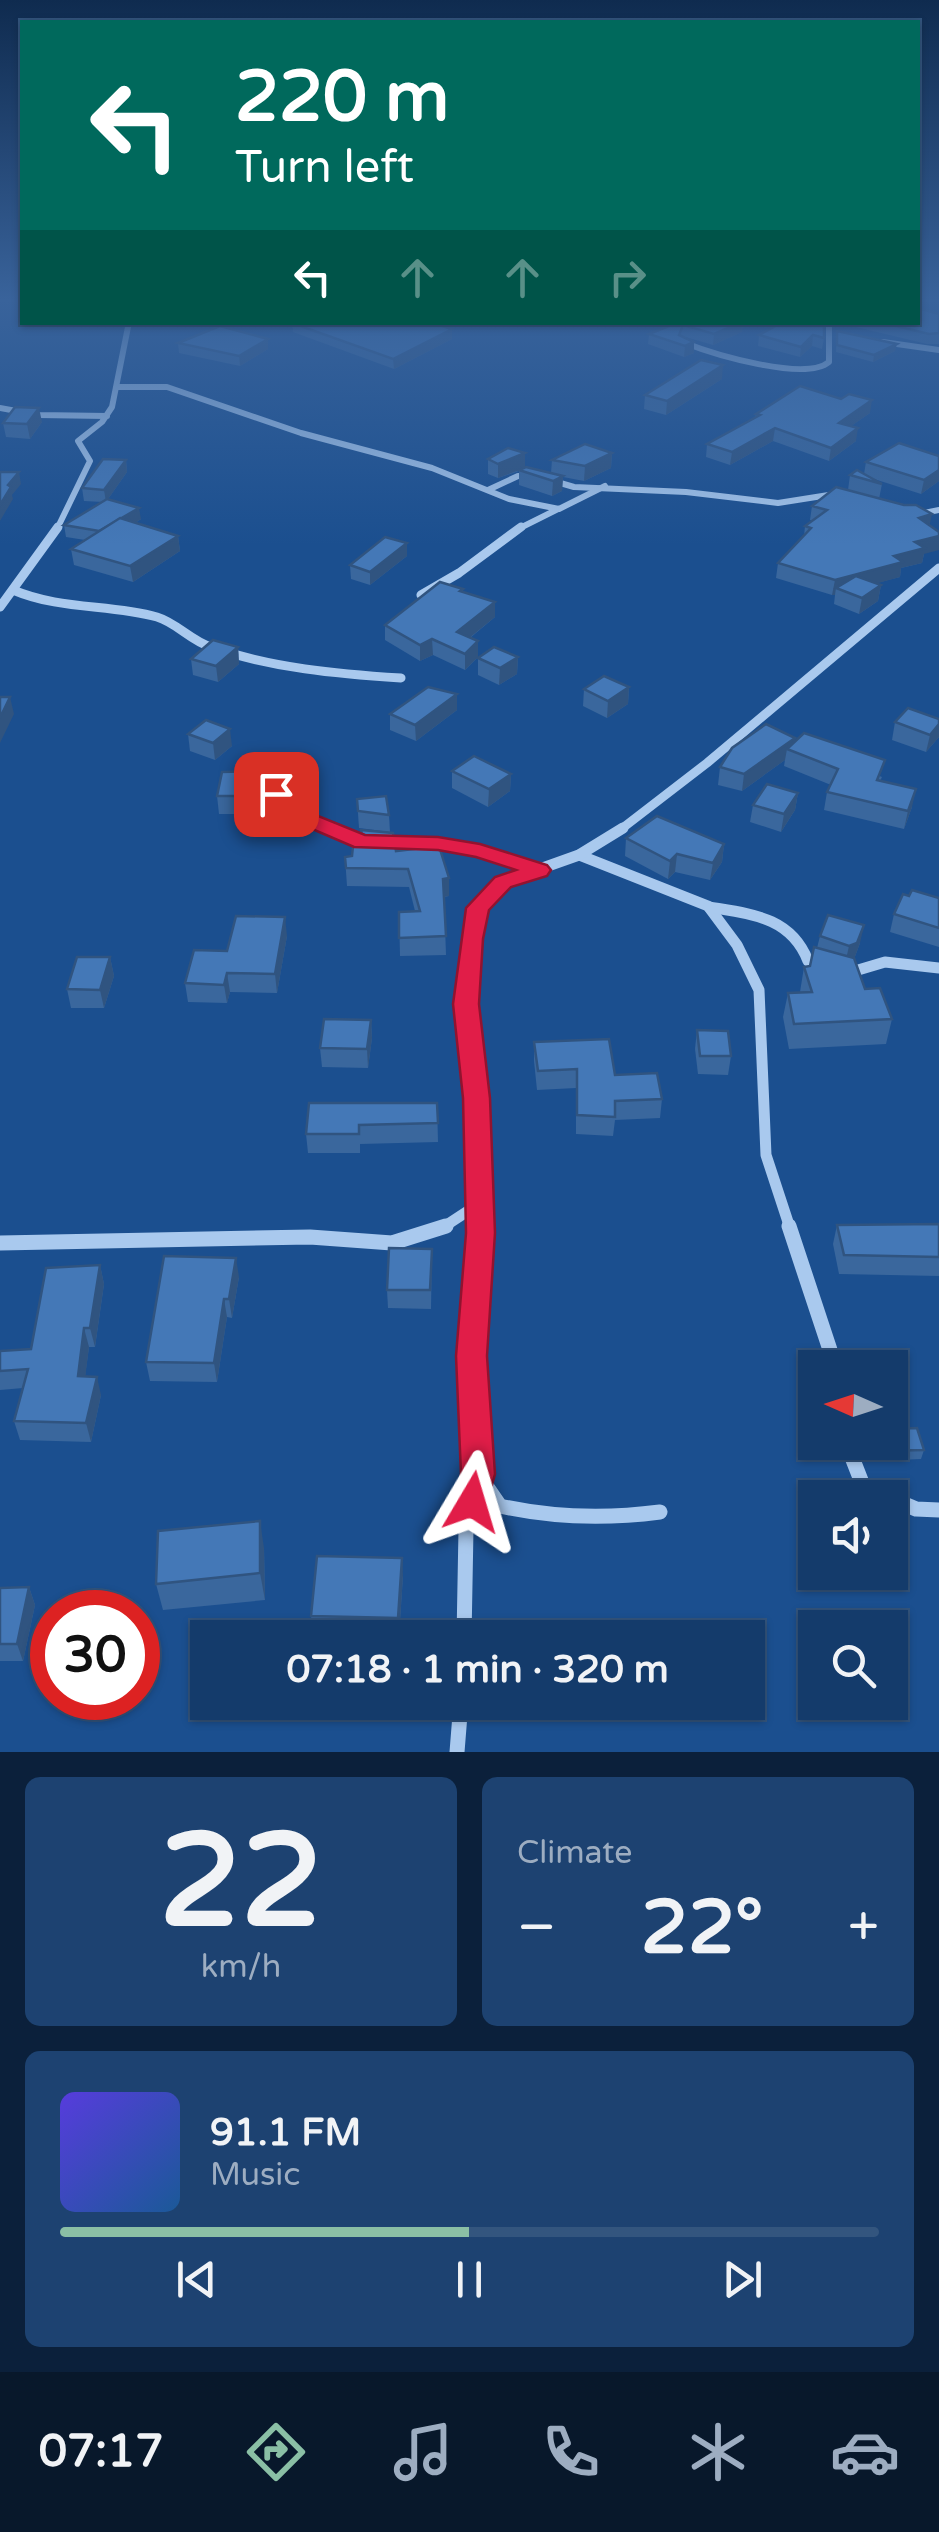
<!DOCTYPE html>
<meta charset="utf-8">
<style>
body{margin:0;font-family:"Varela Round",sans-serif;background:#1d4271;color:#f1f3f6;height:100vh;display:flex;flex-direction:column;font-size:38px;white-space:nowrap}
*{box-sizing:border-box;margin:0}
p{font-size:32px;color:#9dadc1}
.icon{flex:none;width:55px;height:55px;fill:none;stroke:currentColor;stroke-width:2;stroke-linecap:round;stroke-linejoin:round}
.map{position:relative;height:1752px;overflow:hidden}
.panel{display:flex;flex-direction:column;gap:25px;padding:25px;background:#0b203b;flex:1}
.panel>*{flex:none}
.hud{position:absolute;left:20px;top:20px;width:900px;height:305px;border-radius:0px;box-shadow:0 2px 8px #0004,0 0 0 2px #33557e;background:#00695c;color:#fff;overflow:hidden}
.needle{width:65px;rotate:273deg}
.buttons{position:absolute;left:798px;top:1350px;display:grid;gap:20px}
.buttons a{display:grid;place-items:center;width:110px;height:110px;border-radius:0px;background:#143b6b;box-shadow:0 2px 8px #0004,0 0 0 2px #33557e;font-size:50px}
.speed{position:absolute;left:30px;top:1590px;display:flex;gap:20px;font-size:50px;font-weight:700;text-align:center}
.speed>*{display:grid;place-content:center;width:130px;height:130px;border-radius:50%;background:#143b6b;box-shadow:0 2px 8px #0004,0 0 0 2px #33557e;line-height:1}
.speed .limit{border:15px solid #d22;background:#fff;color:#111}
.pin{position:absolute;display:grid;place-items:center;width:85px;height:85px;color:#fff;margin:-42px;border-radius:20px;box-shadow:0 5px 15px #0006}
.me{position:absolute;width:110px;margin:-55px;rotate:7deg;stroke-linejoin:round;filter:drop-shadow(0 0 8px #0008)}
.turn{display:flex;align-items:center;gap:35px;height:210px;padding:0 50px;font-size:45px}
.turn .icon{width:130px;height:130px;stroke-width:2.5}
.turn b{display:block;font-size:70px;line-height:85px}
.lanes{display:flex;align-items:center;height:95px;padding:0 50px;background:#0003;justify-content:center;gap:50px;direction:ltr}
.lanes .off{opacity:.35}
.big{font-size:75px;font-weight:700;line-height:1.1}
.panel .widget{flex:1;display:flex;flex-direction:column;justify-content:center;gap:15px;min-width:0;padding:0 35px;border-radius:15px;background:#1d4271}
.panel .dial{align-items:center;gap:0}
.dial b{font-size:130px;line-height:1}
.song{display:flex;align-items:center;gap:30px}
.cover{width:120px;height:120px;border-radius:15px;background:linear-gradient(135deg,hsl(250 70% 55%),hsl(210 70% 35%))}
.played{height:10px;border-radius:5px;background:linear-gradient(90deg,#8abfa5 50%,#33557e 50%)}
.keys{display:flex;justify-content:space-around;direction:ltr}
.heat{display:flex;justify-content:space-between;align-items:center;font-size:55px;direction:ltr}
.panel .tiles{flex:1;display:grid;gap:25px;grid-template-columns:1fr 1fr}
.widget:last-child{grid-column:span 2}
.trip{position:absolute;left:190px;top:1620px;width:575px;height:100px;border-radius:0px;background:#143b6b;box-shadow:0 2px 8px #0004,0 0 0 2px #33557e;font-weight:700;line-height:100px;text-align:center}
.menu{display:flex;height:160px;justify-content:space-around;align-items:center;background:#08182b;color:#9dadc1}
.menu .icon{width:70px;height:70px}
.menu .active{color:#8abfa5}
.menu b{font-size:45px;color:#f1f3f6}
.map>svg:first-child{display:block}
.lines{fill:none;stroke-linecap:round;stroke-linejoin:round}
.minor-far3{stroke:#a9c9ee;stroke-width:6}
.minor-far2{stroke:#a9c9ee;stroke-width:9}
.minor-far1{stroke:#a9c9ee;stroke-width:11}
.minor{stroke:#a9c9ee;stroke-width:15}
.wall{fill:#3a679d}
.shaded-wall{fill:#305480}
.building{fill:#4478b7;stroke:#305480;stroke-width:2.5}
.route{fill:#e11d48;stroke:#92132f;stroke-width:2.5}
</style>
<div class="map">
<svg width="939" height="1752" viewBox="0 0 939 1752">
<rect width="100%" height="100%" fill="#1b4f8f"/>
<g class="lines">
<g class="minor-far3">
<polyline points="883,342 939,350"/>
<path d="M685,343C713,354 805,382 829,362V322"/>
<polyline points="117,387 167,387 301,433 432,468 509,499 559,509 605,486"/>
<polyline points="0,408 38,415 107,416"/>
<polyline points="550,480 574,487 686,492 778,503 835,494"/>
<polyline points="488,490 518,476 529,476"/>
<polyline points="919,514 939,510"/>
<polyline points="57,529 90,461 78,441 102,422 112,407 129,322"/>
<polyline points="518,529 558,509"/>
</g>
<g class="minor-far2">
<path d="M13,590C60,610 109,604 157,617C177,623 191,641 211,647C272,668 337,674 401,678"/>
<polyline points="421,595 459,573 521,527"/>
<polyline points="0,607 58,527"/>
<polyline points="276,793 306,819 334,830"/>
<polyline points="620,830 707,763 939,568"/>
</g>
<g class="minor-far1">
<path d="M328,828C372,846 391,840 437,844C473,847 505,858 538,870"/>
<polyline points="579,855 708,906 737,945 759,990 766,1155 790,1228"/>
<path d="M709,907C751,914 791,917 808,961L822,966"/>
<polyline points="848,973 885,962 939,968"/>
<polyline points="477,1205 479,1228"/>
<polyline points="442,1228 477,1205 477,1098 466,1004 477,907 503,882 579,855 623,828"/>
</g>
<g class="minor">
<path d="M479,1226L472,1356L478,1474L500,1506C554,1518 606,1519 660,1512"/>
<polyline points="789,1226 836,1368"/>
<polyline points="0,1243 310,1237 392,1243 446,1226"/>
<polyline points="846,1442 864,1488 888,1498"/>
<polyline points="890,1498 916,1509 939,1510"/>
<polyline points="464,1638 466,1529 478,1474"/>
<polyline points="457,1752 461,1702"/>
</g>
</g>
<g class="wall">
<polygon points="939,314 939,344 927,344 835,322 918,322"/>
<polygon points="666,322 743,322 742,332 713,345 682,336 694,353 684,357 648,344 649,334 674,324"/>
<polygon points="783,322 824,338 822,349 812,346 800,357 758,346 759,335"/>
<polygon points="292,323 436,325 452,339 394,369 293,332"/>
<polygon points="837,331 895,351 873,362 836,352"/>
<polygon points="178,343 268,349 240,366 179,353"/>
<polygon points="722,379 666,415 644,409 645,395"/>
<polygon points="870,413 851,426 856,441 829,461 773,441 730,465 706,457 707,444 755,418 756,414"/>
<polygon points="42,422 30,439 6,437 3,423"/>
<polygon points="525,453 525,468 551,473 552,460 612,453 611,468 584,481 563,477 562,491 552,496 519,485 519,471 498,478 488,474 488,459"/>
<polygon points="939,456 939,481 921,494 871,478 882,484 879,499 924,554 922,563 901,568 900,577 876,583 881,585 878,601 859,614 834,604 835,595 832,595 776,578 778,563 804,536 805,526 813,521 810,520 812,506 848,490 850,475 864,474 866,462"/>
<polygon points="126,460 127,472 108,499 141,519 135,523 178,536 180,551 133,582 74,565 71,549 85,540 66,537 64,525 103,502 84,501 82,488"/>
<polygon points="407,556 370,585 351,579 350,565"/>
<polygon points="463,589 463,592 495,617 470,638 478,657 465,670 433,655 420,661 385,640 385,625"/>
<polygon points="238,647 239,664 218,682 193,675 191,659"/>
<polygon points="518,657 517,674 499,685 478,675 478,658"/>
<polygon points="629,687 628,704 607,718 583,706 584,689"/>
<polygon points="457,694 457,710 416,741 390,730 390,714"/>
<polygon points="895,722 939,737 926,752 892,740"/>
<polygon points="188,734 232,746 215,760 190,751"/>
<polygon points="795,738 794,743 882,777 880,781 912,807 904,829 824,810 827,792 831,785 784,766 785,760 742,791 718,785 720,767"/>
<polygon points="260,771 262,789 258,814 219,814 217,796"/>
<polygon points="452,771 511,774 510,791 488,807 452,788"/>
<polygon points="798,793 795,810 781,832 750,822 753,805"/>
<polygon points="357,799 389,815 390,832 359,828"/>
<polygon points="361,830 396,851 449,896 444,897 446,955 400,956 399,912 415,911 409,887 347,886 345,857 352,856 362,846"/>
<polygon points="626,838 724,844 722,862 710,880 675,872 668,879 625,856"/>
<polygon points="909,896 939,898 939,947 890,932 894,914"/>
<polygon points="287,936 277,993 230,992 227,1003 188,1002 185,983 227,951"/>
<polygon points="820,936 860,943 854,959 865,989 892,1019 886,1044 789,1049 783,1017 788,993 800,992 804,967 810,966 817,948"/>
<polygon points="110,957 114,976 104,1008 71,1008 67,989"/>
<polygon points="371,1020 372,1038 368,1068 322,1067 320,1048"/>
<polygon points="697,1030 731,1056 728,1075 698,1074 695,1049"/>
<polygon points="534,1042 615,1075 662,1099 660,1118 615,1120 613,1136 576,1134 576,1088 537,1090 534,1061"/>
<polygon points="437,1103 438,1142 360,1144 360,1153 308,1153 306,1134"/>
<polygon points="939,1224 939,1276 839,1274 833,1244 837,1225"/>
<polygon points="432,1249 431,1309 388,1308 387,1290"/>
<polygon points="100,1265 104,1284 95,1347 89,1347 85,1376 101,1395 91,1442 20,1440 14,1421 23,1388 0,1390 0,1351 31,1349"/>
<polygon points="239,1277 232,1318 227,1317 217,1382 150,1381 146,1362"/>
<polygon points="871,1442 890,1442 924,1450 921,1459 876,1461"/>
<polygon points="264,1548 265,1600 163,1610 156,1584"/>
<polygon points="403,1576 399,1636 313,1634 311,1616"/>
<polygon points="29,1587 35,1605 23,1661 0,1661 0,1588"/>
</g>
<g class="shaded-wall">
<polygon points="743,322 742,332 713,345 714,334"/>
<polygon points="452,329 452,339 394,369 393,359"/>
<polygon points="813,335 812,346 800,357 801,347"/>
<polygon points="268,339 268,349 240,366 239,356"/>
<polygon points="694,342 694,353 684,357 685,346"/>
<polygon points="897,344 895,351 873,362 874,355"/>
<polygon points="723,365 722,379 666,415 667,401"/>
<polygon points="872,400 870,413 837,436 839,423"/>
<polygon points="39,408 42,422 30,439 27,424"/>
<polygon points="775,428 773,441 730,465 732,452"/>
<polygon points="858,428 856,441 829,461 831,448"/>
<polygon points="525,453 525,468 498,478 498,464"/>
<polygon points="612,453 611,468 584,481 585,466"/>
<polygon points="126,460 127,472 106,502 104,490"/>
<polygon points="939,470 939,481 921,494 924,480"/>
<polygon points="19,472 21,484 12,495 13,499 0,521 0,505 8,485"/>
<polygon points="563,476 562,491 552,496 553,481"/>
<polygon points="139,508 141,519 104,544 102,532"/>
<polygon points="932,514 929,528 919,518"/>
<polygon points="178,536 180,551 133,582 130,566"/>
<polygon points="939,536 939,550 924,554 922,563 901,568 900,577 846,592 836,588 835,595 832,595 835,580 894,556 915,542"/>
<polygon points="407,543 407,556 370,585 370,572"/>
<polygon points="881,585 878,601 859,614 862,598"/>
<polygon points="495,602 495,617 457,648 457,632"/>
<polygon points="432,639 433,655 420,661 420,645"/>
<polygon points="478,641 478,657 465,670 465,654"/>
<polygon points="238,647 239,664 218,682 216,666"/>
<polygon points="518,657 517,674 499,685 500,668"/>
<polygon points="629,687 628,704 607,718 608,701"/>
<polygon points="457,694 457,710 416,741 415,725"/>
<polygon points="10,697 14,714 0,743 0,718"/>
<polygon points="939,724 939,737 926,752 930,735"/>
<polygon points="230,729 232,746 215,760 213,743"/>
<polygon points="795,738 793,751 787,749 785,760 742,791 744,774"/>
<polygon points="260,771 262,789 258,814 256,796"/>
<polygon points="511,774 510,791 488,807 489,789"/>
<polygon points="916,789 912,807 904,829 908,811"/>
<polygon points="798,793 795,810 781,832 784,814"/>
<polygon points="724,844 722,862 710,880 713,863"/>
<polygon points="677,854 675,872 668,879 670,861"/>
<polygon points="449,878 449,896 443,897 443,879"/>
<polygon points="285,917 287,936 277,993 275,974"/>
<polygon points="864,925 860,943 853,962 845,964 849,946"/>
<polygon points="110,957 114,976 104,1008 100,990"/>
<polygon points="227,973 230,992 227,1003 224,985"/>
<polygon points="371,1020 372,1038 368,1068 367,1049"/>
<polygon points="236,1258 239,1277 232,1318 229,1299"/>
<polygon points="100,1265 104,1284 95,1347 90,1328"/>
<polygon points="224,1299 227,1317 217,1382 214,1363"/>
<polygon points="84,1328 89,1347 83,1395 78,1376"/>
<polygon points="97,1377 101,1395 91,1442 86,1423"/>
<polygon points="260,1521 264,1548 265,1600 260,1573"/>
<polygon points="402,1558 403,1576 399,1636 398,1618"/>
<polygon points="29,1587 35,1605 23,1661 17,1644"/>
</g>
<g class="building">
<polygon points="918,308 939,314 939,333 929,334 879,322 918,322"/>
<polygon points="429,322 452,329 393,359 292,323"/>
<polygon points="679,322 742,322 714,334 683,325 679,335 694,342 685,346 649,334"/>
<polygon points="783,322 824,322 824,338 813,335 801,347 759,335"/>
<polygon points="220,326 268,339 239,356 178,343"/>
<polygon points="837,331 897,344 874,355 837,345"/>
<polygon points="701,360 723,365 667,401 645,395"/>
<polygon points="800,386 841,399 849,394 872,400 839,423 858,428 831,448 775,428 732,452 707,444 760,415 756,414"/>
<polygon points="15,407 39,408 27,424 3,423"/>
<polygon points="899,443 939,456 939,470 924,480 866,462"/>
<polygon points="585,444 612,453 585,466 552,460"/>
<polygon points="508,448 525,453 498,464 488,459"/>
<polygon points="103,459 126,460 104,490 82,488"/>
<polygon points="526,467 563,476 553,481 519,470"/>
<polygon points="857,470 882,484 850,475"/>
<polygon points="0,472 19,472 8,485 11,487 0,505"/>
<polygon points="836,487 904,505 916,505 932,514 919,518 939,532 939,536 915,542 925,548 894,556 903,562 835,580 778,563 811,528 805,526 827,510 812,506"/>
<polygon points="107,499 139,508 99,531 64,525"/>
<polygon points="120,518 178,536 130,566 71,549"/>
<polygon points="385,537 407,543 370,572 350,565"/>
<polygon points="856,576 881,585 862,598 836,588"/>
<polygon points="440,582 463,589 460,591 495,602 457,632 478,641 465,654 432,639 420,645 385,625"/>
<polygon points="213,640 238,647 216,666 191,659"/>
<polygon points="494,647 518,657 500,668 478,658"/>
<polygon points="604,676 629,687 608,701 584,689"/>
<polygon points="428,687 457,694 415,725 390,714"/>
<polygon points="0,697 10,697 0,718"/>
<polygon points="908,708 939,719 939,724 930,735 895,722"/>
<polygon points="206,720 230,729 213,743 188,734"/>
<polygon points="766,724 795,738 744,774 720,767 732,748"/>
<polygon points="804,733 885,760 877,780 916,789 908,811 827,792 838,769 787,749"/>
<polygon points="474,756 511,774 489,789 452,771"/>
<polygon points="260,771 256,796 217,796 222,772"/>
<polygon points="767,784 798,793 784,814 753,805"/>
<polygon points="386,796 389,815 358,811 357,799"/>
<polygon points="657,816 724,844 713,863 677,854 670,861 626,838"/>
<polygon points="361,830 393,833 396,851 439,846 449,878 443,879 446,936 399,938 399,912 420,911 408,869 346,868 345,857 352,856 353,846 364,846"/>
<polygon points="912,890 939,898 939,928 894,914 903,894 909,896"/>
<polygon points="828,915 864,925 857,943 849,946 820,936"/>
<polygon points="236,916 285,917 275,974 227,973 224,985 185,983 194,950 227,951"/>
<polygon points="814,947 854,958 865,989 880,988 892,1019 794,1024 788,993 812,992 804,967 810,966"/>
<polygon points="77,957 110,957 100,990 67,989"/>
<polygon points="324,1019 371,1020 367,1049 320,1048"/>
<polygon points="697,1030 728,1031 731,1056 700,1056"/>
<polygon points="609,1039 615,1075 657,1073 662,1099 615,1101 615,1117 577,1115 577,1069 538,1071 534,1042"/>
<polygon points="309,1103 437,1103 438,1123 359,1125 359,1134 306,1134"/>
<polygon points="939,1224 939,1257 844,1255 837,1225"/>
<polygon points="389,1248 432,1249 430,1290 387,1290"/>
<polygon points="164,1256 236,1258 229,1299 224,1299 214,1363 146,1362"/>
<polygon points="100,1265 90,1328 84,1328 78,1376 97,1377 86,1423 14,1421 28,1369 0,1371 0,1351 31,1349 46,1268"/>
<polygon points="917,1428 924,1450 879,1451 876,1442 890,1442 890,1429"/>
<polygon points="260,1521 260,1573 156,1584 158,1531"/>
<polygon points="317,1556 402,1558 398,1618 311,1616"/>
<polygon points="29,1587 17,1644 0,1644 0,1588"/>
</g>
<linearGradient id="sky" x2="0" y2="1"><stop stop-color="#0f2b4f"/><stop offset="0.55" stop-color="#39639b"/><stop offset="1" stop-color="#39639b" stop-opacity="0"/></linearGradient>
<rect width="939" height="545" fill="url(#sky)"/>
<polygon class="route" points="276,787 313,814 365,835 438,837 480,844 547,865 551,870 547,876 511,887 489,910 483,939 479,1004 490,1098 495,1233 487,1356 495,1474 484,1513 472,1517 460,1513 455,1502 461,1474 456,1356 466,1233 463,1098 453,1004 466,908 495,877 516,870 476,857 438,850 354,847 298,823 266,794"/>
</svg>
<div class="buttons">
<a><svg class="needle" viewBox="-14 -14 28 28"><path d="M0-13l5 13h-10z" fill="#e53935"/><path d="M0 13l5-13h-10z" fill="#9dadc1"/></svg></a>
<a><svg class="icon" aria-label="sound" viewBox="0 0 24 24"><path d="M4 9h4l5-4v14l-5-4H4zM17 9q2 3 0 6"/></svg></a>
<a><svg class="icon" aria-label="search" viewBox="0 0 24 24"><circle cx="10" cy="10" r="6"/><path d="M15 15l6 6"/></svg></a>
</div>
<div class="speed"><div class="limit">30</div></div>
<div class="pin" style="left:276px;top:794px;background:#d93025"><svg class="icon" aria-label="arrive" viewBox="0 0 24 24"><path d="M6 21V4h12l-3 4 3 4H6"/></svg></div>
<svg class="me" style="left:472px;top:1502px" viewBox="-20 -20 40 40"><path d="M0-17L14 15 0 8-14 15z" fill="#e11d48" stroke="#fff" stroke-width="4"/></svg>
<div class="trip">07:18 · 1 min · 320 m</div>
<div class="hud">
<div class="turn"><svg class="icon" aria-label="left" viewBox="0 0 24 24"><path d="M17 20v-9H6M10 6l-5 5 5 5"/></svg><div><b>220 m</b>Turn left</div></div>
<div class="lanes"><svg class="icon" aria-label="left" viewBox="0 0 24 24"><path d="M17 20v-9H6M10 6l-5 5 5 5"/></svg><svg class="icon off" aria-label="ahead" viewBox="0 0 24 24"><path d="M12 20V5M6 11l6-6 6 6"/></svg><svg class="icon off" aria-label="ahead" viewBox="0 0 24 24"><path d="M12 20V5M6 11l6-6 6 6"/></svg><svg class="icon off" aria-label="right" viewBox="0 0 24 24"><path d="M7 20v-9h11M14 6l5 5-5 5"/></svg></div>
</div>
</div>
<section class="panel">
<div class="tiles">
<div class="widget dial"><b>22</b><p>km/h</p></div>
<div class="widget"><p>Climate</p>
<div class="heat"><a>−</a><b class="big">22°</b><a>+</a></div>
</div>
<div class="widget">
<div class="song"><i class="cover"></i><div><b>91.1 FM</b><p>Music</p></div></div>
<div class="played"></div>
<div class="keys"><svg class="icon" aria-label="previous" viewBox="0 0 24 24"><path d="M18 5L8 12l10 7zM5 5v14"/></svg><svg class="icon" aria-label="pause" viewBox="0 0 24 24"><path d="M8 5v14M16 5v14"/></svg><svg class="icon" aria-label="next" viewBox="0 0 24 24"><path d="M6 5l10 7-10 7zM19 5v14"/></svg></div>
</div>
</div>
</section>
<nav class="menu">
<b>07:17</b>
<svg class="icon active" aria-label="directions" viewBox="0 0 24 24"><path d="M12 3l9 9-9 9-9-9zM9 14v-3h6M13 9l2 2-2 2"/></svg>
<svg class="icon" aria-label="music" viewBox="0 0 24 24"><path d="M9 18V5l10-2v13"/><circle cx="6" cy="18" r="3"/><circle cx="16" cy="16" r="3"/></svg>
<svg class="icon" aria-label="phone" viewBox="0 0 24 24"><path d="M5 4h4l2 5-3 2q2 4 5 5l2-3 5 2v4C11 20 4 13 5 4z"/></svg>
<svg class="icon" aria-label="climate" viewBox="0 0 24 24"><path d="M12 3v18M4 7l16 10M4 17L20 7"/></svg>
<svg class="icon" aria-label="car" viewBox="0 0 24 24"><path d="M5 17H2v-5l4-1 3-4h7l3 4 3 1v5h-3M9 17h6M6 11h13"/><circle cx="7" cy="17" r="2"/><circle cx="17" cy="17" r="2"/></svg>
</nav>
